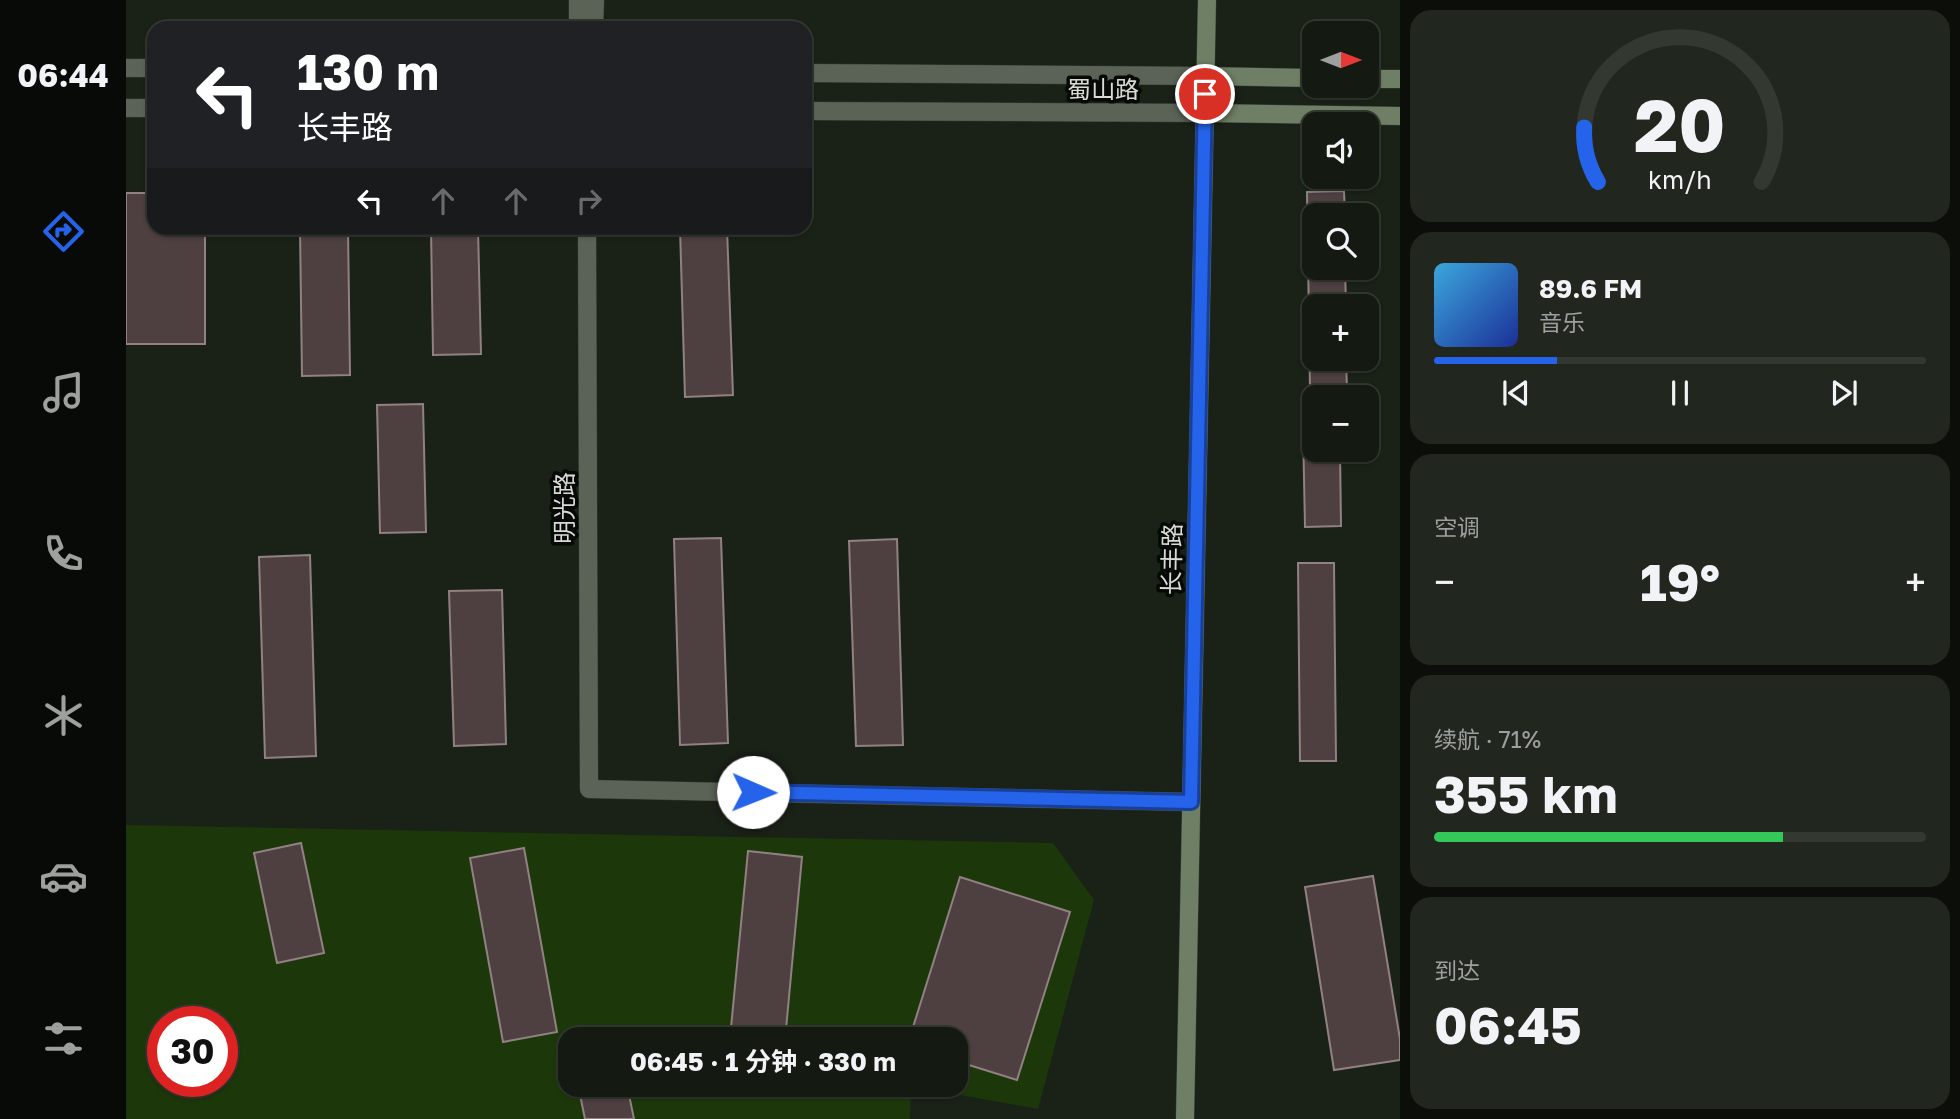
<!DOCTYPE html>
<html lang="zh">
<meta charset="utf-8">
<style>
body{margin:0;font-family:"Golos Text","Noto Sans SC",sans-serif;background:#21261f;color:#f1f3f6;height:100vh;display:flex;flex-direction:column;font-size:26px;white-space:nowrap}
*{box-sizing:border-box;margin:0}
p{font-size:23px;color:#9da09f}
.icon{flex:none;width:38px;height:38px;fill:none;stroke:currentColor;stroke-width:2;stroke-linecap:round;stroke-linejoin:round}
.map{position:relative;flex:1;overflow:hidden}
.panel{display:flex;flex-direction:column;gap:10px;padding:10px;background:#0b0e09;width:560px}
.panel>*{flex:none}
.hud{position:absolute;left:21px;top:21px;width:665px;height:214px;border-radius:21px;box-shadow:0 2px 5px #0004,0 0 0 2px #333831;background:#202124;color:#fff;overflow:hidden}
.needle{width:46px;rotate:90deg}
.fabs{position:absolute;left:1176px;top:21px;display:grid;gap:14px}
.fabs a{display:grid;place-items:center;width:77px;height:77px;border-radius:14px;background:#141911;box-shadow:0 2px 5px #0004,0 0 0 2px #333831;font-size:35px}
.speed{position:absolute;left:21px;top:1006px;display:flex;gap:14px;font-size:35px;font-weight:700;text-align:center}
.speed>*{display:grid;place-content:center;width:91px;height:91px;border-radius:50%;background:#141911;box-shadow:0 2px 5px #0004,0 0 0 2px #333831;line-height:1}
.speed .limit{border:10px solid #d22;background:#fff;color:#111}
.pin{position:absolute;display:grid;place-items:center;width:60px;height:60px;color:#fff;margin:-30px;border:4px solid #fff;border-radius:50%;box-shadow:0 2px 7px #0007}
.me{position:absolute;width:77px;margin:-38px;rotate:91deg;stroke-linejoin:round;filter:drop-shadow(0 0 5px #0008)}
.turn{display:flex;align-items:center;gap:24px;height:147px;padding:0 35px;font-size:32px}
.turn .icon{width:91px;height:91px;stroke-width:2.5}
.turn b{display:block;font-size:49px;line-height:60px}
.lanes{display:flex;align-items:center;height:66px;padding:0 35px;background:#0003;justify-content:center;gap:35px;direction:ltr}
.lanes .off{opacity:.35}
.big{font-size:52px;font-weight:700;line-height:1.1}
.panel .widget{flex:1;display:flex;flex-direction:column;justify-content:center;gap:10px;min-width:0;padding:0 24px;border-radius:21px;background:#21261f}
.panel .dial{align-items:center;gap:0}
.dial svg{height:182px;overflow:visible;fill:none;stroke:#333831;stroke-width:7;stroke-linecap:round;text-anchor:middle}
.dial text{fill:#f1f3f6;stroke:none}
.song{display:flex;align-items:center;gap:21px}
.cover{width:84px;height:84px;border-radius:10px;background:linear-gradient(135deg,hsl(200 70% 55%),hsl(230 70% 35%))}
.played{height:7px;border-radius:4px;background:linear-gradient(90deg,#2563eb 25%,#333831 25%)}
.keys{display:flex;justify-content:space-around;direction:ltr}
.heat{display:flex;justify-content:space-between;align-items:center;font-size:38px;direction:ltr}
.charge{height:10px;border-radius:5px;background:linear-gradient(90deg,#34c759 71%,#333831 0)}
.trip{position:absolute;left:432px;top:1027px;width:410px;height:70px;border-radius:21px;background:#141911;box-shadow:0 2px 5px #0004,0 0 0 2px #333831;font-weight:700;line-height:70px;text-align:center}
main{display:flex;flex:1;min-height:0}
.menu{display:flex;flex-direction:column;width:126px;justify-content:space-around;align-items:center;background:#080a07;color:#9da09f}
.menu .icon{width:49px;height:49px}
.menu .active{color:#2563eb}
.menu b{font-size:32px;color:#f1f3f6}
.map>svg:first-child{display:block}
.green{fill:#1c380a;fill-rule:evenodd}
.building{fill:#4e3f41;stroke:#918182;stroke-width:2}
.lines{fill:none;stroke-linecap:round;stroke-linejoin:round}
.street-casing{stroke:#373c36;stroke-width:19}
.secondary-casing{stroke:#373c36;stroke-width:19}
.street{stroke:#5b6357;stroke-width:18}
.secondary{stroke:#6e7f65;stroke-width:18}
.route-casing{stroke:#184099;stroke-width:18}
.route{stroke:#2563eb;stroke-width:12}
.labels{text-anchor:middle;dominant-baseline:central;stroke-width:7;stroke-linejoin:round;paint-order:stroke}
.street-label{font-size:24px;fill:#d6dbd4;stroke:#070906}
</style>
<main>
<nav class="menu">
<b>06:44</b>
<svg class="icon active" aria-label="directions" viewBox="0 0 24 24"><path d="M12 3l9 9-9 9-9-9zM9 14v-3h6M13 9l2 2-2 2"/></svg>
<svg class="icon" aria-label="music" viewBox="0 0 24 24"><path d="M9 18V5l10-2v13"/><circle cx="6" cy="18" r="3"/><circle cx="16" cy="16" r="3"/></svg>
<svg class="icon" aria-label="phone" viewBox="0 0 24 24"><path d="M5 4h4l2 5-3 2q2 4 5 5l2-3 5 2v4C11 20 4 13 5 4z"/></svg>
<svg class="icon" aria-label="climate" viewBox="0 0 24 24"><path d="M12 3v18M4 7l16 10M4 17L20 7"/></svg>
<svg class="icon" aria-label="car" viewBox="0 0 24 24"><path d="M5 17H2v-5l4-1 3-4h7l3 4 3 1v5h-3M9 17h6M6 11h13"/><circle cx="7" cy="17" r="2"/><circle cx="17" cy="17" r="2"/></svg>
<svg class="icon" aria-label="filters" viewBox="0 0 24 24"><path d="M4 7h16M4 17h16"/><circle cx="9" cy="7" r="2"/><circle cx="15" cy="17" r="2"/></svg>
</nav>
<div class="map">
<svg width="1274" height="1119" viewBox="0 0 1274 1119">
<rect width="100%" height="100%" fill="#1a2117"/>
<path class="green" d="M0,825L927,843L968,900L912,1109L785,1086L784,1119H0ZM37,1022H96V1082H37ZM444,1040H830V1085H444Z"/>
<g class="building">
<polygon points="1218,191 1219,215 1188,215 1188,268 1219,268 1220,306 1188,306 1188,359 1220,359 1221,390 1184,390 1181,192"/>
<polygon points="0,193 28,193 28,228 79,228 79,344 0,344"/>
<polygon points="174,228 222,228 224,375 176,376"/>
<polygon points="305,228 352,228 355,354 307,355"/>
<polygon points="554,228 601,228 607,395 559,397"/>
<polygon points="297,404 300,532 254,533 251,405"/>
<polygon points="1177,428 1188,428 1188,450 1214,450 1215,526 1179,527"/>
<polygon points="595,538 602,743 554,745 548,539"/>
<polygon points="771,539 777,745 730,746 723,541"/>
<polygon points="184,555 190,756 139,758 133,557"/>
<polygon points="1172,563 1208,563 1210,761 1174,761"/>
<polygon points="376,590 380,744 328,746 323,591"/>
<polygon points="175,843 198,953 151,963 128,853"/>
<polygon points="398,848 431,1032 377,1042 344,858"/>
<polygon points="622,851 676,857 659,1040 604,1038"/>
<polygon points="1247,876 1274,1039 1274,1060 1208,1070 1179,887"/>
<polygon points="834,877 944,912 891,1080 830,1061 830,1040 783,1040"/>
<polygon points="452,1085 501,1085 508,1119 459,1119"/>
</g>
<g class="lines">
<defs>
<g id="street">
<polyline points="452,28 452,0"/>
<polyline points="468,28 469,0"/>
<polyline points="0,68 28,68"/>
<polyline points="679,73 1079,76"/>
<polyline points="0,108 28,108"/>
<polyline points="679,111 1079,113"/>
<polyline points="461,228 463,789 1065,802"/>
</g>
<g id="secondary">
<polyline points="1079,76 1188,78"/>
<polyline points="1241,79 1274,79"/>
<polyline points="1079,113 1274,116"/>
<polyline points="1059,1119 1081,0"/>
</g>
</defs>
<use href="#street" class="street-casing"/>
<use href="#secondary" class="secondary-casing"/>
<use href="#street" class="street"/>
<use href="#secondary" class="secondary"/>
</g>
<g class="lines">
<defs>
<polyline id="route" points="627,792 1065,802 1079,94"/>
</defs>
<use href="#route" class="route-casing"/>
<use href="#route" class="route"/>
</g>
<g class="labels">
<g class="street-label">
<text x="977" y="88">蜀山路</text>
<text transform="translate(437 508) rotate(-90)">明光路</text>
<text transform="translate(1045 559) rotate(-89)">长丰路</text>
</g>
</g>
</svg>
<div class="fabs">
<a><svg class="needle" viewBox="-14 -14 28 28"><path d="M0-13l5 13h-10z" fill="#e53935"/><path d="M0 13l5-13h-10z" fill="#9da09f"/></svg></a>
<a><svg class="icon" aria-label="sound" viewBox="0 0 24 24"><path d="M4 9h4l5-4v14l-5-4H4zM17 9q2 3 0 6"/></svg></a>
<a><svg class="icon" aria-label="search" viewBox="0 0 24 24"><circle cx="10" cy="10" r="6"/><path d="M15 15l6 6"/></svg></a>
<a>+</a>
<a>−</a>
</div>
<div class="speed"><div class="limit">30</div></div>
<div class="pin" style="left:1079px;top:94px;background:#d93025"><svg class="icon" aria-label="arrive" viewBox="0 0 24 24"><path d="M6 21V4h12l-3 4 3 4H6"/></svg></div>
<svg class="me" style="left:627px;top:792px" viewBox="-20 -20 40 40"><circle r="19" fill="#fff"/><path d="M0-13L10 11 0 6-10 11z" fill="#2563eb"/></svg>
<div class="trip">06:45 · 1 分钟 · 330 m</div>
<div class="hud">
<div class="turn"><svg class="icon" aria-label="left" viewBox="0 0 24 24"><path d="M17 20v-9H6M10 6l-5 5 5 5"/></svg><div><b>130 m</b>长丰路</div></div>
<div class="lanes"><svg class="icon" aria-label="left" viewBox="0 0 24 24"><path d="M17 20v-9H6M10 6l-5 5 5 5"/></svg><svg class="icon off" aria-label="ahead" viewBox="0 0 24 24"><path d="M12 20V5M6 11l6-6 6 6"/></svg><svg class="icon off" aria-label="ahead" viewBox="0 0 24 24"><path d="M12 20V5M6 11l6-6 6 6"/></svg><svg class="icon off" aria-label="right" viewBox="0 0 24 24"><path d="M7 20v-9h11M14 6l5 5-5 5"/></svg></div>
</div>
</div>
<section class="panel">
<div class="widget dial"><svg viewBox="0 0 100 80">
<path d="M14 69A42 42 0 1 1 86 69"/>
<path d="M14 69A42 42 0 0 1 8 45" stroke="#2563eb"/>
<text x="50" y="56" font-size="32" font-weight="700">20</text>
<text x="50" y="72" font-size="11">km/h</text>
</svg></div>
<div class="widget">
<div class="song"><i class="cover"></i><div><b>89.6 FM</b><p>音乐</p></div></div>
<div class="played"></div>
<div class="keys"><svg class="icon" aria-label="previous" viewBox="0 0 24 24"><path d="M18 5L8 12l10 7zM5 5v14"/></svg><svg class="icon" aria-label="pause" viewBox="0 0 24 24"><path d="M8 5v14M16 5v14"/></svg><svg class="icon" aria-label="next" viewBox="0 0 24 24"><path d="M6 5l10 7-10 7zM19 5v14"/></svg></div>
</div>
<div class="widget"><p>空调</p>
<div class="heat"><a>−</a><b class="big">19°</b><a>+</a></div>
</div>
<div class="widget"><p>续航 · 71%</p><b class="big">355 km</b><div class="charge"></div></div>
<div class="widget"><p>到达</p><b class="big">06:45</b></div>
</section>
</main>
